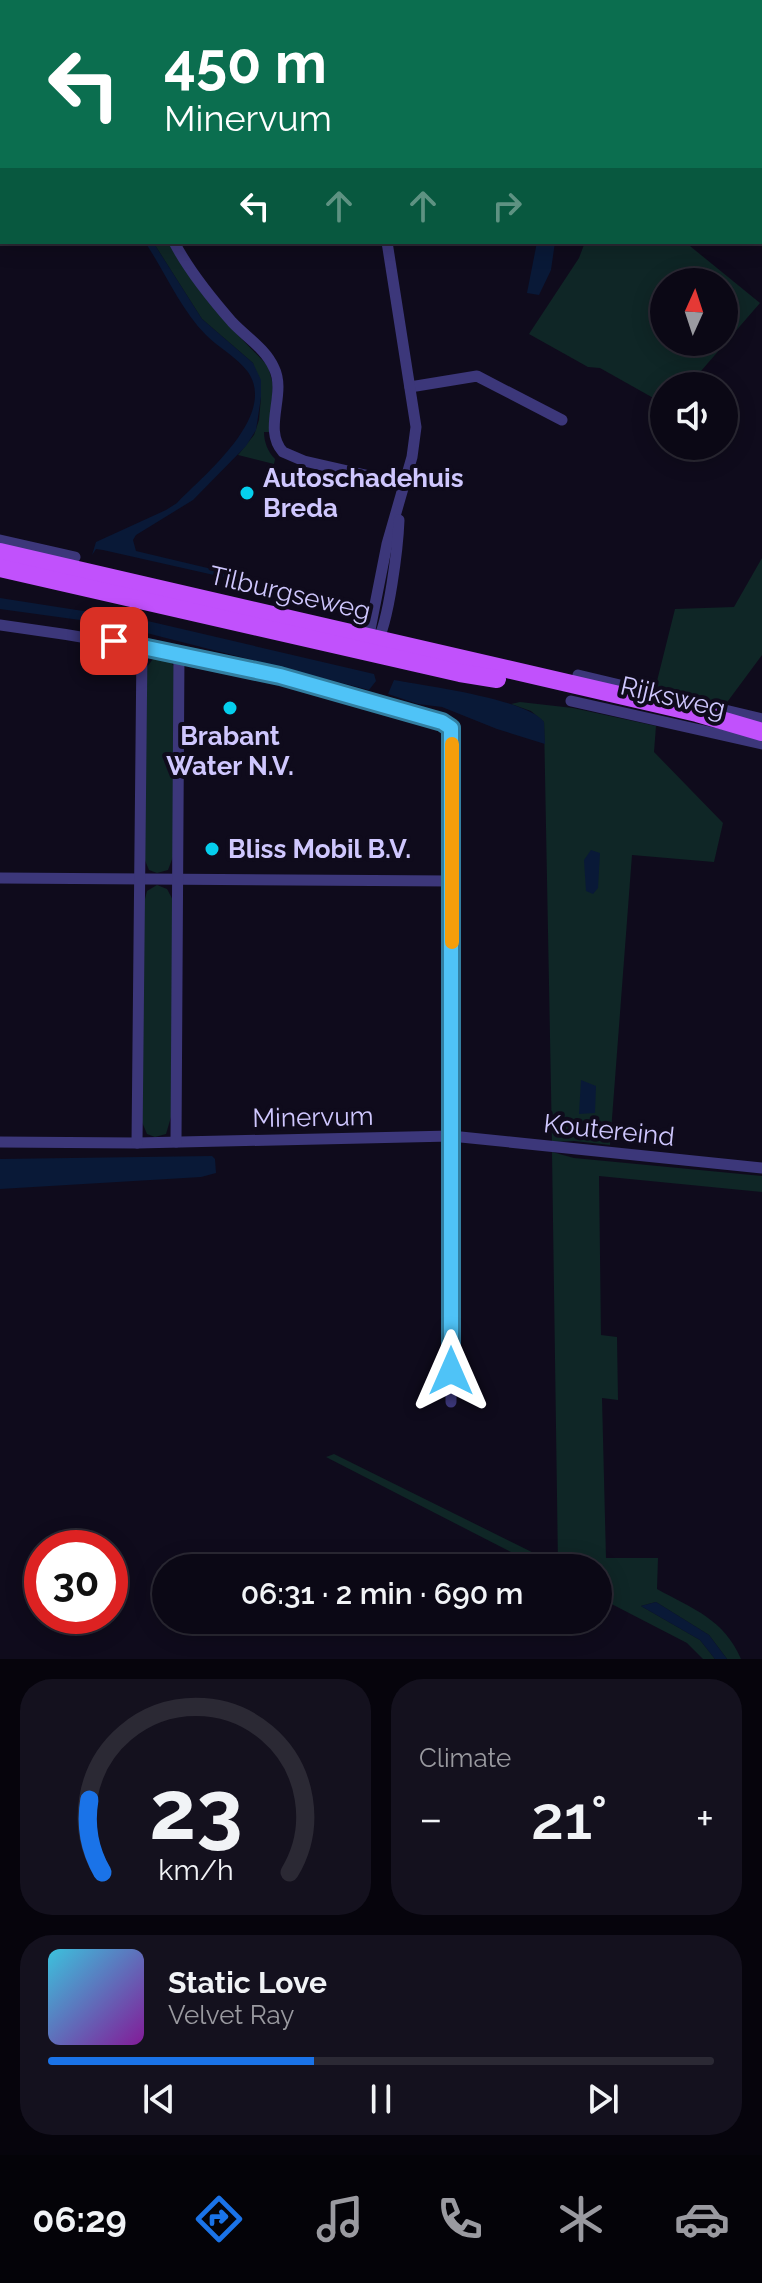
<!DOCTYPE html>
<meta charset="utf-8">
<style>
body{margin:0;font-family:Raleway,sans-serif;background:#14111e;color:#f1f3f6;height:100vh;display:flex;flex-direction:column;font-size:30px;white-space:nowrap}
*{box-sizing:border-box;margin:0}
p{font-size:26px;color:#9a9aa0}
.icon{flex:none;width:44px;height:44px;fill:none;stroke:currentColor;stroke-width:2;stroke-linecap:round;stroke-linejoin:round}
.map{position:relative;height:1659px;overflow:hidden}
.drawer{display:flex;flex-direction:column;gap:20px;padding:20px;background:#06040c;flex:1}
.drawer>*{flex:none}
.top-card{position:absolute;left:0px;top:0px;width:762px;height:244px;box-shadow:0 4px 20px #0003,0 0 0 2px #2b2934;background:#0b6e4f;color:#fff;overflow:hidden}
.needle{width:52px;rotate:3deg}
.controls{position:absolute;left:650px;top:268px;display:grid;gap:16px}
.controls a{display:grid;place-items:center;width:88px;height:88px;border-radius:50%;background:#0b0815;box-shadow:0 4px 20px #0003,0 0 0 2px #2b2934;font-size:40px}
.speed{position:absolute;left:24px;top:1530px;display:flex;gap:16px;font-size:40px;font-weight:700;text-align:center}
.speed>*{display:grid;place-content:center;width:104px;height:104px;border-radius:50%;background:#0b0815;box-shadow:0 4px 20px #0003,0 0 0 2px #2b2934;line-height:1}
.speed .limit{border:12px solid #d22;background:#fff;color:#111}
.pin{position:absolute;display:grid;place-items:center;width:68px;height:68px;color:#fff;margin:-34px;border-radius:16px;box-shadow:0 4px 12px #0006}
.me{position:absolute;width:88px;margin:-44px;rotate:0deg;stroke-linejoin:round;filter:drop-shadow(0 0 6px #0008)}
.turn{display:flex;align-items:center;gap:28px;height:168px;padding:0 32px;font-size:36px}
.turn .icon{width:104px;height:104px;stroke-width:2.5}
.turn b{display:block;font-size:56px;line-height:68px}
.lanes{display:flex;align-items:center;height:76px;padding:0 32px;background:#0003;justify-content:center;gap:40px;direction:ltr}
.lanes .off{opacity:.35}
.big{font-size:60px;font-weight:600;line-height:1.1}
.drawer .widget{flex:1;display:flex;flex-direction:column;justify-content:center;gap:12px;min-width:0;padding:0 28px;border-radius:32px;background:#14111e}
.drawer .dial{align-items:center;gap:0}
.dial svg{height:208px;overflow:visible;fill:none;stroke:#2b2934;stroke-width:7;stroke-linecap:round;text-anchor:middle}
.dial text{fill:#f1f3f6;stroke:none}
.song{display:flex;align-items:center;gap:24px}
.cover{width:96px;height:96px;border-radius:12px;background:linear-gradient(135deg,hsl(190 70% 55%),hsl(290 70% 35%))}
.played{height:8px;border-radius:4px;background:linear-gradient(90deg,#1a73e8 40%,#2b2934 40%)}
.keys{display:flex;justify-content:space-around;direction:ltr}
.heat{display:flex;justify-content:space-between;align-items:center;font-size:44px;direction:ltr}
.drawer .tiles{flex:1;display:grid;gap:20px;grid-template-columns:1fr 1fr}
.widget:last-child{grid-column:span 2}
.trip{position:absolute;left:152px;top:1554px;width:460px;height:80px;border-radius:40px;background:#0b0815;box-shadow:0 4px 20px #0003,0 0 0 2px #2b2934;font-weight:600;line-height:80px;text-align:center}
.tabs{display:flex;height:128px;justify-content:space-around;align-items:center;background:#040308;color:#9a9aa0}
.tabs .icon{width:56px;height:56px}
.tabs .on{color:#1a73e8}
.tabs b{font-size:36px;color:#f1f3f6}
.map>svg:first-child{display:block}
.green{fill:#0f2626;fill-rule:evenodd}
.water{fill:#091937}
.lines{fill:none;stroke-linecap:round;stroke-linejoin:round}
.street{stroke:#3c377a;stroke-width:11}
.primary{stroke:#c151fc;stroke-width:18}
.route-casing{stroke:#337fa1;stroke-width:20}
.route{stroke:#4fc3f7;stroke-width:14}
.slow{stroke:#f59e0b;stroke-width:14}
.poi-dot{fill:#05cfed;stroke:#0f0b1c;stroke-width:3}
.labels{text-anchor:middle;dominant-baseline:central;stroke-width:8;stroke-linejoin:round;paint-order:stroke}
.poi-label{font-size:26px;font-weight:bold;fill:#cfc7fe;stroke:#0f0b1c;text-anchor:start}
.street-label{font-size:26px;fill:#cfc7fe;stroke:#0f0b1c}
</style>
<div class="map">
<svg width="762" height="1659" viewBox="0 0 762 1659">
<rect width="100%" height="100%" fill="#0f0b1c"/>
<g class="green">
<path d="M153,242H168L236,333L268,366L273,385L269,432H264C264,442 268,452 275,459L274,464L238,455L254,435L259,420L261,397L253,363L202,319Z"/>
<path d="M585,242H685L760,303L688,386H664V404L600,368L588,367L529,334L579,258ZM664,282H724V342H664Z"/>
<polygon points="762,558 762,655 725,705 655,689 675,609 734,607"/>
<polygon points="159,656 169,661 174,666 174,854 168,870 157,873 149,870 144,858 147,667 153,659"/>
<polygon points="520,702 573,708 656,726 654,752 723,823 714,862 632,855 610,1145 574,1141 552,1142 544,722 531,711 511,704"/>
<polygon points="157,885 167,889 174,902 171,1117 166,1134 155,1137 147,1134 142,1122 144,903 147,891"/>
<path d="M552,1152L574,1158L762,1176V1192L599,1176L601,1335L617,1337L618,1400L602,1398L606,1558H658L657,1589C693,1609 724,1619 741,1659H727L709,1635L656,1602L641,1606L700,1640L715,1659H703L687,1643L598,1597V1568H542L326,1457L334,1454L558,1565Z"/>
</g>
<g class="water">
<path d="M145,242H153L202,319L253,363L261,380V397L256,430L246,446L193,500L136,535L133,540L136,551L347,601V605L103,550L96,549L92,555L96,542L166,510L177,503C204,475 278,416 248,372C237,357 219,348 206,335C181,310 165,272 145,242Z"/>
<polygon points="537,242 555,242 551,270 539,295 527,293"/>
<polygon points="0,598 96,613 108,619 106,622 102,623 0,609"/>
<polygon points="122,615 374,674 376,681 369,690 123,627"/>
<path d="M394,680C426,686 527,699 544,722L545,744L497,729L442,707L418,704L388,694Z"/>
<polygon points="591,850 600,853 598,888 593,894 586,891 584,860"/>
<polygon points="581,1080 596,1086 595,1113 579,1114"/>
<polygon points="212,1156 215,1159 216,1173 201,1177 0,1189 0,1159"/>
<polygon points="656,1602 709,1635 727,1659 715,1659 700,1640 641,1606"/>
</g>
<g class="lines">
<g class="street">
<polyline points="351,0 352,2"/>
<polyline points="694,0 697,2"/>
<polyline points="142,2 143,0"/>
<polyline points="760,45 762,47"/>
<path d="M174,242C189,271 211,298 232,322C246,337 266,349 274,368C287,394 262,429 283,452L304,461L405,484"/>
<polyline points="410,387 477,376 562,420"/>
<polyline points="0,540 75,557"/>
<path d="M0,625C151,645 297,677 442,722L451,728L452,739L451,881L0,878"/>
<polyline points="368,640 387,544 412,457 416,427 387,242"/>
<path d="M376,644C389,623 398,546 399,520"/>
<polyline points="578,675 762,719"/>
<polyline points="571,701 762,744"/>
<polyline points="451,881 451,1402"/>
<polyline points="0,1142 137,1143 451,1136 762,1168"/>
<polyline points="176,1142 179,653"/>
<polyline points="137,1143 142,646"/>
</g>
<g class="primary">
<polyline points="0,552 697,713 762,732"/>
<polyline points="0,568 460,673 497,679"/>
</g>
</g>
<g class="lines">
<defs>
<polyline id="route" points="114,641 280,676 442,722 451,728 451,1371"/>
</defs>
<use href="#route" class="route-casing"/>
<use href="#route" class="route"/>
<polyline class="slow" points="452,744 452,942"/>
</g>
<g class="poi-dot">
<circle cx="247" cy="493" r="8"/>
<circle cx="230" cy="708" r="8"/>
<circle cx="212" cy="849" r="8"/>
</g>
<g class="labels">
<g class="poi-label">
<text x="263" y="478">Autoschadehuis<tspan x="263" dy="30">Breda</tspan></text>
<text x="230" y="736" text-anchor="middle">Brabant<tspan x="230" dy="30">Water N.V.</tspan></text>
<text x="228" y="849">Bliss Mobil B.V.</text>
</g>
<g class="street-label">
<text transform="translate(290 593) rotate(13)">Tilburgseweg</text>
<text transform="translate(673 697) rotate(13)">Rijksweg</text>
<text transform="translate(313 1117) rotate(-1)">Minervum</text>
<text transform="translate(609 1130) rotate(6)">Koutereind</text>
</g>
</g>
</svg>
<div class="controls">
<a><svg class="needle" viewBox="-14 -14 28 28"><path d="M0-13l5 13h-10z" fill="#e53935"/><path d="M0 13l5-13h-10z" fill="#9a9aa0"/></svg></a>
<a><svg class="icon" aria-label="sound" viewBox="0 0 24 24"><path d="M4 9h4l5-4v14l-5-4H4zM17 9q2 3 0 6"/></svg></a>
</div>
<div class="speed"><div class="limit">30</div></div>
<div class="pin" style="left:114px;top:641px;background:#d93025"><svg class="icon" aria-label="arrive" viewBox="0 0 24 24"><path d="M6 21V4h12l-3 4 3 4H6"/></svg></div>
<svg class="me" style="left:451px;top:1371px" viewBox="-20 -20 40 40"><path d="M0-17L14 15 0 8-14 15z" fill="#4fc3f7" stroke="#fff" stroke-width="4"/></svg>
<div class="trip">06:31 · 2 min · 690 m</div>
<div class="top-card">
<div class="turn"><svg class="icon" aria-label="left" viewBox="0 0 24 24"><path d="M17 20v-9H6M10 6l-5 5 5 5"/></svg><div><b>450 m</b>Minervum</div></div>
<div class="lanes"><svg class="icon" aria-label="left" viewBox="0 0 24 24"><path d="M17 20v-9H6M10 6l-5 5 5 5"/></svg><svg class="icon off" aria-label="ahead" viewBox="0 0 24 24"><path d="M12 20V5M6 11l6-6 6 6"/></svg><svg class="icon off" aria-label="ahead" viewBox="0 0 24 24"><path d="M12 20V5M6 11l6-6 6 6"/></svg><svg class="icon off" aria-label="right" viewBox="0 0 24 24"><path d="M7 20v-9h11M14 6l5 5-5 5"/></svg></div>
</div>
</div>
<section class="drawer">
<div class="tiles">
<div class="widget dial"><svg viewBox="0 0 100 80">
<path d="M14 69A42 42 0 1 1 86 69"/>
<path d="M14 69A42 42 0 0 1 9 41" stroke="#1a73e8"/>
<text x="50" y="56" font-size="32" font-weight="700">23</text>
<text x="50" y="72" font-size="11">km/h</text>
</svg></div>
<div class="widget"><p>Climate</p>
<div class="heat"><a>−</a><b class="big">21°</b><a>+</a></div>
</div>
<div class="widget">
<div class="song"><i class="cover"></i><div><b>Static Love</b><p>Velvet Ray</p></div></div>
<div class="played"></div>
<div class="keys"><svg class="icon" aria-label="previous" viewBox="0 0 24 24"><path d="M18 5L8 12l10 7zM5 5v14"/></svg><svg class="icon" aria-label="pause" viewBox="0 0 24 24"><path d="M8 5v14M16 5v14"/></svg><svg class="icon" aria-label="next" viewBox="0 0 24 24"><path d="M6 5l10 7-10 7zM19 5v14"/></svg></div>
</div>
</div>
</section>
<nav class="tabs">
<b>06:29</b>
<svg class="icon on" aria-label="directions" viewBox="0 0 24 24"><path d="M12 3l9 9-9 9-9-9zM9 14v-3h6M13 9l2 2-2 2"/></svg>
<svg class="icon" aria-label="music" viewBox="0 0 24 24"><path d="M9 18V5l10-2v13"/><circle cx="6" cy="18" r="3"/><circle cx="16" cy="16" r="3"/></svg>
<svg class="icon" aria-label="phone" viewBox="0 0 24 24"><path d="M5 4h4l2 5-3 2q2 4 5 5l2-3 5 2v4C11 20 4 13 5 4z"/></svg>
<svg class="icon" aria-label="climate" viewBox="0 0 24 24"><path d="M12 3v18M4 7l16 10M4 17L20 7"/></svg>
<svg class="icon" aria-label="car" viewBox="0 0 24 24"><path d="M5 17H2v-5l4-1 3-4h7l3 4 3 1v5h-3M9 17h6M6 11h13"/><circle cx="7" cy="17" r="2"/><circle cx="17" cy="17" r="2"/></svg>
</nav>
